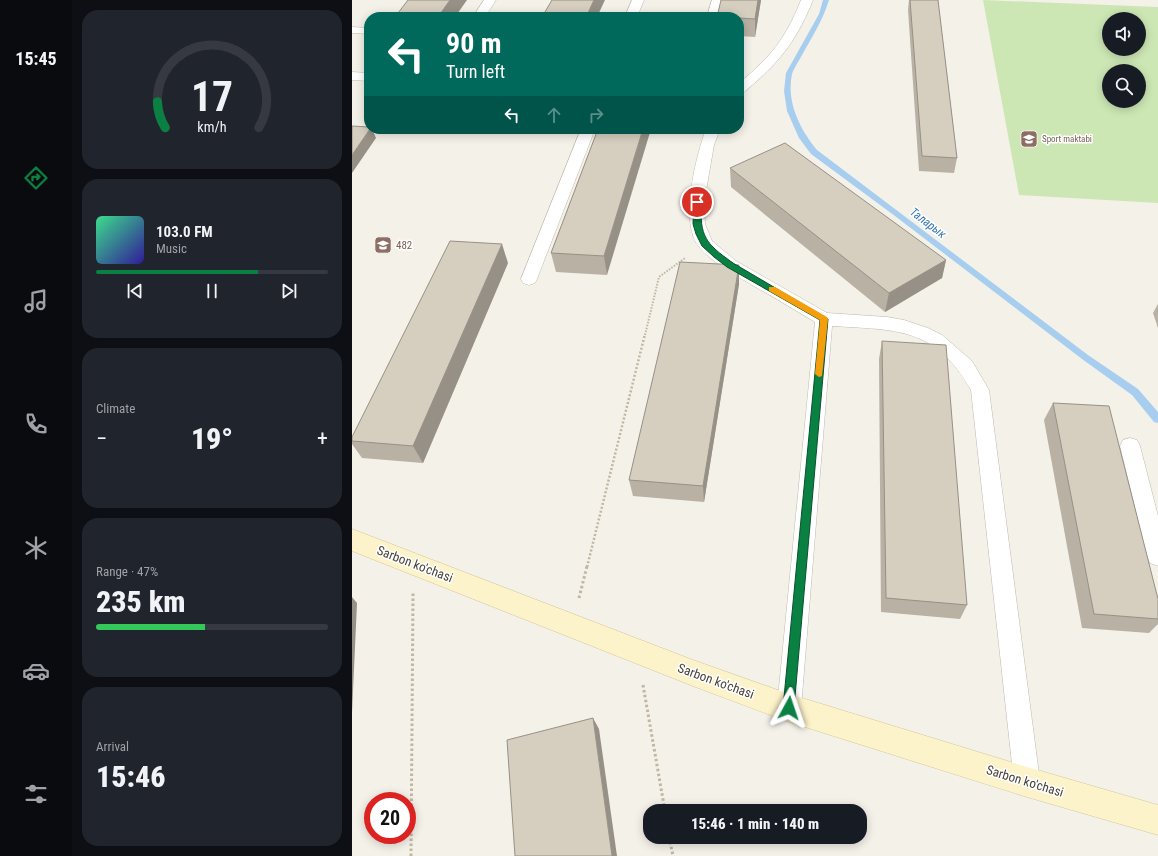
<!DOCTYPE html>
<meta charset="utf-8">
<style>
body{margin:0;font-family:"Roboto Condensed",sans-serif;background:#20242c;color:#f1f3f6;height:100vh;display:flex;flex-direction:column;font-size:15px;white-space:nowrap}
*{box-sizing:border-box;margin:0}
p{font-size:13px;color:#9ea1a6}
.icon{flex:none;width:22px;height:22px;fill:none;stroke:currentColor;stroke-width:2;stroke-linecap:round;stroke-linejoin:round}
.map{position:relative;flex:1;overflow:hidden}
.panel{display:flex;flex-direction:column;gap:10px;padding:10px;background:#0d0f14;width:280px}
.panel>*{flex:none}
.guide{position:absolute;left:12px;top:12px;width:380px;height:122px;border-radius:16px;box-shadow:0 2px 10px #0003;background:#00695c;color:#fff;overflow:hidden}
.controls{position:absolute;left:750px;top:12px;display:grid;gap:8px}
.controls a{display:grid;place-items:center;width:44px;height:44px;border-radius:50%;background:#171b24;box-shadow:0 2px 10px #0003;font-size:20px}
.speed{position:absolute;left:12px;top:792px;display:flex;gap:8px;font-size:20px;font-weight:700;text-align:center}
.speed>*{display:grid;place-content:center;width:52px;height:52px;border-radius:50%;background:#171b24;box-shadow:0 2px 10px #0003;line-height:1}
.speed .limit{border:6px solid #d22;background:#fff;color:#111}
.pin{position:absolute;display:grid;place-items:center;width:34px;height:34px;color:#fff;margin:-17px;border:2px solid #fff;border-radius:50%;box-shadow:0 1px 4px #0007}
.me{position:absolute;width:44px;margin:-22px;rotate:5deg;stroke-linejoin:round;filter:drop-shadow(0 0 3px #0008)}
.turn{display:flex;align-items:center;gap:14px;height:84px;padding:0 16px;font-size:18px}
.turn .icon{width:52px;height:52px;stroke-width:2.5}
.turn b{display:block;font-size:28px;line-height:34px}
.lanes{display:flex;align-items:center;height:38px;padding:0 16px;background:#0003;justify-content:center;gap:20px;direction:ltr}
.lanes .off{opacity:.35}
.big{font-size:30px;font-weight:800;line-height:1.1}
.panel .tile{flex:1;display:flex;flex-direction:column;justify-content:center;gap:6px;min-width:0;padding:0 14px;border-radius:16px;background:#20242c}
.panel .dial{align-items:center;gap:0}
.dial svg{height:104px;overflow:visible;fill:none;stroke:#363941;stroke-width:7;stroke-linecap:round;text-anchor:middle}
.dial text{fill:#f1f3f6;stroke:none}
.song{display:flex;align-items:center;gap:12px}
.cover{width:48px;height:48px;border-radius:6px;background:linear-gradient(135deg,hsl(150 70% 55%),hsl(250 70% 35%))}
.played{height:4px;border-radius:2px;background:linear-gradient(90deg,#0b8043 70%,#363941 70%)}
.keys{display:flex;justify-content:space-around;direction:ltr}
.heat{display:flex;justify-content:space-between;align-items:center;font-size:22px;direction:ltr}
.charge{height:6px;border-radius:3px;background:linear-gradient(90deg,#34c759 47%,#363941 0)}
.trip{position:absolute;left:291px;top:804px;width:224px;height:40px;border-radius:16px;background:#171b24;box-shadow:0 2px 10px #0003;font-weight:800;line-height:40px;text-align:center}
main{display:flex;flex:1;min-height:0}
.menu{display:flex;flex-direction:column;width:72px;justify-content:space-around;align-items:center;background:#090b0e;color:#9ea1a6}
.menu .icon{width:28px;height:28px}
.menu .on{color:#0b8043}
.menu b{font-size:18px;color:#f1f3f6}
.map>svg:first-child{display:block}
.green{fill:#cde7b4;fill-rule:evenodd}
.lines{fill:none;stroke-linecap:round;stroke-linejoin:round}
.stream{fill:#a8ceef;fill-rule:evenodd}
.lane-casing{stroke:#c0baac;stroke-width:1}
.secondary-casing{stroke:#d3c69a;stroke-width:1}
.path-far2{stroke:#c1b69e;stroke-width:2;stroke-dasharray:1.5 1.5;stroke-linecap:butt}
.path-far1{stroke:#c1b69e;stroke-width:2.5;stroke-dasharray:2 2;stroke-linecap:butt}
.path{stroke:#c1b69e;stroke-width:3;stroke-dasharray:2.5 2.5;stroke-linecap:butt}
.lane{fill:#fff;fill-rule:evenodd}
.secondary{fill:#fdf3ca;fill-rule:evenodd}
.wall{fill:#b8b1a4}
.shaded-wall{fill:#969086}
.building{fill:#d6cebf;stroke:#969086}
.route{fill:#0b8043;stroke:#07532c}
.slow{fill:#f59e0b}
.labels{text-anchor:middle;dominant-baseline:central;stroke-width:3;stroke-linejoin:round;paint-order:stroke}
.far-education-label{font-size:9px;fill:#785e54;stroke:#fff;text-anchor:start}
.education-label{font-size:11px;fill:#785e54;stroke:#fff;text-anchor:start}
.water-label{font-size:12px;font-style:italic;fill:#3375b2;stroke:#fff}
.near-street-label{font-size:13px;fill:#484238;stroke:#fff}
</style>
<main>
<nav class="menu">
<b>15:45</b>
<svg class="icon on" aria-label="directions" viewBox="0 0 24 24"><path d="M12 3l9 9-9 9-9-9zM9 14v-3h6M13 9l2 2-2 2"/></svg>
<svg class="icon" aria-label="music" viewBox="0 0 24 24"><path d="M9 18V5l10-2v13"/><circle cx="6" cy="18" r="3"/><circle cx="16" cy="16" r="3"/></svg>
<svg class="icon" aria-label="phone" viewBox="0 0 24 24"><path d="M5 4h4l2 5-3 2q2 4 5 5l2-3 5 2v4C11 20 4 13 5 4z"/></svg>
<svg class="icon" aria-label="climate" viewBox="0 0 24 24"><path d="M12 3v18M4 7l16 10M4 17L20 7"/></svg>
<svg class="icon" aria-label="car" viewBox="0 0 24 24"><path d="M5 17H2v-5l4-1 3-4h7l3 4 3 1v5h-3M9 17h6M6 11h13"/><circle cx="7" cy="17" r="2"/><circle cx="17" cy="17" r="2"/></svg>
<svg class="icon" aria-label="filters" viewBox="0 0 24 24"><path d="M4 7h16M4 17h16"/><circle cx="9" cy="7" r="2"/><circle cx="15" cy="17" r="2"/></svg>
</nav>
<section class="panel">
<div class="tile dial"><svg viewBox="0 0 100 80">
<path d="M14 69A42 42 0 1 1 86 69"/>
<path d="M14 69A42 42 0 0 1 8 49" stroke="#0b8043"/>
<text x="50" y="56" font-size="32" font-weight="700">17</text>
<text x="50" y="72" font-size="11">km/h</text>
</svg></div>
<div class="tile">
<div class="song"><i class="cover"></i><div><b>103.0 FM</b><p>Music</p></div></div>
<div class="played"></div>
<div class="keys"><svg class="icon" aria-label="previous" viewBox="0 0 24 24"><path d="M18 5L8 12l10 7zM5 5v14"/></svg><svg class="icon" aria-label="pause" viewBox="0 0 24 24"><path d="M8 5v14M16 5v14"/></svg><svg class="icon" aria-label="next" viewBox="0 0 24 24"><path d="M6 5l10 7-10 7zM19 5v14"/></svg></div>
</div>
<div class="tile"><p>Climate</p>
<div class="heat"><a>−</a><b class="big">19°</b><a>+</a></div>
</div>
<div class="tile"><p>Range · 47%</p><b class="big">235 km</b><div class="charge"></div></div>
<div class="tile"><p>Arrival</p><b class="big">15:46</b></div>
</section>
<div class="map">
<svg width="806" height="856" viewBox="0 0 806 856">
<rect width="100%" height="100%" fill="#f4f1e9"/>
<path class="green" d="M631,0L806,7V203L667,195ZM757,19H787V49H757ZM757,71H787V101H757Z"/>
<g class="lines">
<path class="stream" d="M471,0H477C471,20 460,37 450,55C447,61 442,68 440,74C434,102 448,129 465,150L736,355L786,389L806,412V423L802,422L780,395L730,359L543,216L459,154L447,138L435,111L432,91L434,73L467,14Z"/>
<defs>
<g id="lane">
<polygon points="132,0 144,0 133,17 121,17"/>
<polygon points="280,0 292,0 285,17 273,17"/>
<polygon points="360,0 372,0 367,17 355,17"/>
<path d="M449,0H461C444,42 427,63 392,92L387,93V83C419,57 434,38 449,0Z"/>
<polygon points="0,27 17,28 17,34 0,33"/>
<polygon points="0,72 17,73 17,81 0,80"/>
<polygon points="229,129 243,129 185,279 183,283 177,285 171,283 169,279"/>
<path d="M354,129H368L362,145L352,202L353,224L360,241L384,261L475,313L535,317L552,320L576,328L590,335L620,361L637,390L688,782L684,791L675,795L666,791L662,782L619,390C583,327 545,330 480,326L449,708L446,717L437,720L428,717L425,708L463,322C443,310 423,298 402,286C383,275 362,264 347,247C327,223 344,156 354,129Z"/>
<polygon points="778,438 785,440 788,446 806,516 806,566 798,563 795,556 768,446 771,440"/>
</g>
<polygon id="secondary" points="0,529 341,660 437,694 675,767 806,805 806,835 675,797 437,722 341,686 0,551"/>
</defs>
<use href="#lane" class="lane-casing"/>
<use href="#secondary" class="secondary-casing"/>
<polyline class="path-far2" points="293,335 307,277 333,258"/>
<polyline class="path-far1" points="235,567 293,334"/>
<g class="path">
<polyline points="227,598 235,566"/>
<polyline points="291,685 313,811"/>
<polyline points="317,837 321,856"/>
<polyline points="59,856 61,593"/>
</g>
<use href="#lane" class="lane"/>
<use href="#secondary" class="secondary"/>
</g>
<g class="wall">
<polygon points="409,0 403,37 387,36 387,17"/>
<polygon points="557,0 586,0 605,158 602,173 567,171 556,10"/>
<polygon points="246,129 255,275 204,272 199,253"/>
<polygon points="378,168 594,260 590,278 533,312 379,187"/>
<polygon points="156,263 71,463 10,458 0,444 0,437"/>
<polygon points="387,265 387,284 352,502 281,496 277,480"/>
<polygon points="806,304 806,328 801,313"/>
<polygon points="530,341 615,605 608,619 529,612 527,359"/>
<polygon points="701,403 806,599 806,624 797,633 730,628 692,420"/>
</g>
<g class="shaded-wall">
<polygon points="98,0 115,0 103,17 86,17"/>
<polygon points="242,0 253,0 245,17 236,17 236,13"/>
<polygon points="406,0 409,0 403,37 403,19"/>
<polygon points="18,129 20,129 24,138 0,173 0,155"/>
<polygon points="291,129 299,129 255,275 252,256"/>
<polygon points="150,244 156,263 71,463 61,446"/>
<polygon points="594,260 590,278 533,312 537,293"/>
<polygon points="387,265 387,284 352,502 351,486"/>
<polygon points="0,597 5,603 0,713"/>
<polygon points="241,718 247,729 265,856 260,856"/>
</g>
<g class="building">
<polygon points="56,0 98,0 86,17 43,17"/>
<polygon points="200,0 242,0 236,13 239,13 237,17 190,17"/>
<polygon points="369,0 406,0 403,19 387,18 387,17 365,17"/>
<polygon points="558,0 586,0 605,158 570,156"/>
<polygon points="289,15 326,16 325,17 289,17"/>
<polygon points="0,126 17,127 17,129 18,129 0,155"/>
<polygon points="246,129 291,129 252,256 199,253"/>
<polygon points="433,143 594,260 537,293 378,168"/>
<polygon points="98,241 150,244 61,446 0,441 0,437"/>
<polygon points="328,262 387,265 351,486 277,480"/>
<polygon points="530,341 594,345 615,605 534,598"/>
<polygon points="701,403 757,406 806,599 806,619 742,614"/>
<polygon points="241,718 260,856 163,856 155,740"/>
</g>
<path class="route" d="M345,200L349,202C348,237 353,243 381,263L476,319L442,708L441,712L437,714L433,712L431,708L468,320L375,267L362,257L350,246L344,234L341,224L342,202Z"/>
<polygon class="slow" points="417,287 423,287 475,317 476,319 470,376 467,377 463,374 468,320 417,291"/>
<defs>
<symbol id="school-square" viewBox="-11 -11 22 22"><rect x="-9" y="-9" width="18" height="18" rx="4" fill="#8d6e63" stroke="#fff"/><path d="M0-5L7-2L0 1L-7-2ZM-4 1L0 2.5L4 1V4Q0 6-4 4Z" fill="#fff"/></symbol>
</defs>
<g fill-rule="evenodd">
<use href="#school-square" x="667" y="129" width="20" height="20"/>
<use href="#school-square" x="21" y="235" width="20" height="20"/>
</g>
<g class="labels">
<g class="far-education-label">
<text x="690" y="139">Sport maktabi</text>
</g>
<g class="education-label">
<text x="44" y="245">482</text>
</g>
<g class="water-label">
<text transform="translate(576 223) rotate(37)">Таларык</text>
</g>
<g class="near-street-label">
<text transform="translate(63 564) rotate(21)">Sarbon ko'chasi</text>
<text transform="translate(364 681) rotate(20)">Sarbon ko'chasi</text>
<text transform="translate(673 781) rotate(17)">Sarbon ko'chasi</text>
</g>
</g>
</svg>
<div class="controls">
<a><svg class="icon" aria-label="sound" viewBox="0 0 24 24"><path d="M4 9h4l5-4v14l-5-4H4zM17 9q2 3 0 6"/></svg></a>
<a><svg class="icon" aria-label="search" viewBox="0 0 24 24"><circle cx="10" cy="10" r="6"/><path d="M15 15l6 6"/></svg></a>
</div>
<div class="speed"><div class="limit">20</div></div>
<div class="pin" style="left:345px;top:202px;background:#d93025"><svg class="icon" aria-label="arrive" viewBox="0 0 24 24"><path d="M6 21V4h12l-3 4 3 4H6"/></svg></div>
<svg class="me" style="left:437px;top:708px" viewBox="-20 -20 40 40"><path d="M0-17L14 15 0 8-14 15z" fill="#0b8043" stroke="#fff" stroke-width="4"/></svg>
<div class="trip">15:46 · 1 min · 140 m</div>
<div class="guide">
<div class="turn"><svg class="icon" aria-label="left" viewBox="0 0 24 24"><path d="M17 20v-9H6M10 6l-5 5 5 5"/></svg><div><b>90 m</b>Turn left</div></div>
<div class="lanes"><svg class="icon" aria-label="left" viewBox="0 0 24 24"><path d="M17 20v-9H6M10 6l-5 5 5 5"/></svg><svg class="icon off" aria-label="ahead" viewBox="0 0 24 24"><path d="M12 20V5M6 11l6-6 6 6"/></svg><svg class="icon off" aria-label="right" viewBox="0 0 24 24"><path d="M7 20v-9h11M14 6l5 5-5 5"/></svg></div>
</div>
</div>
</main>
